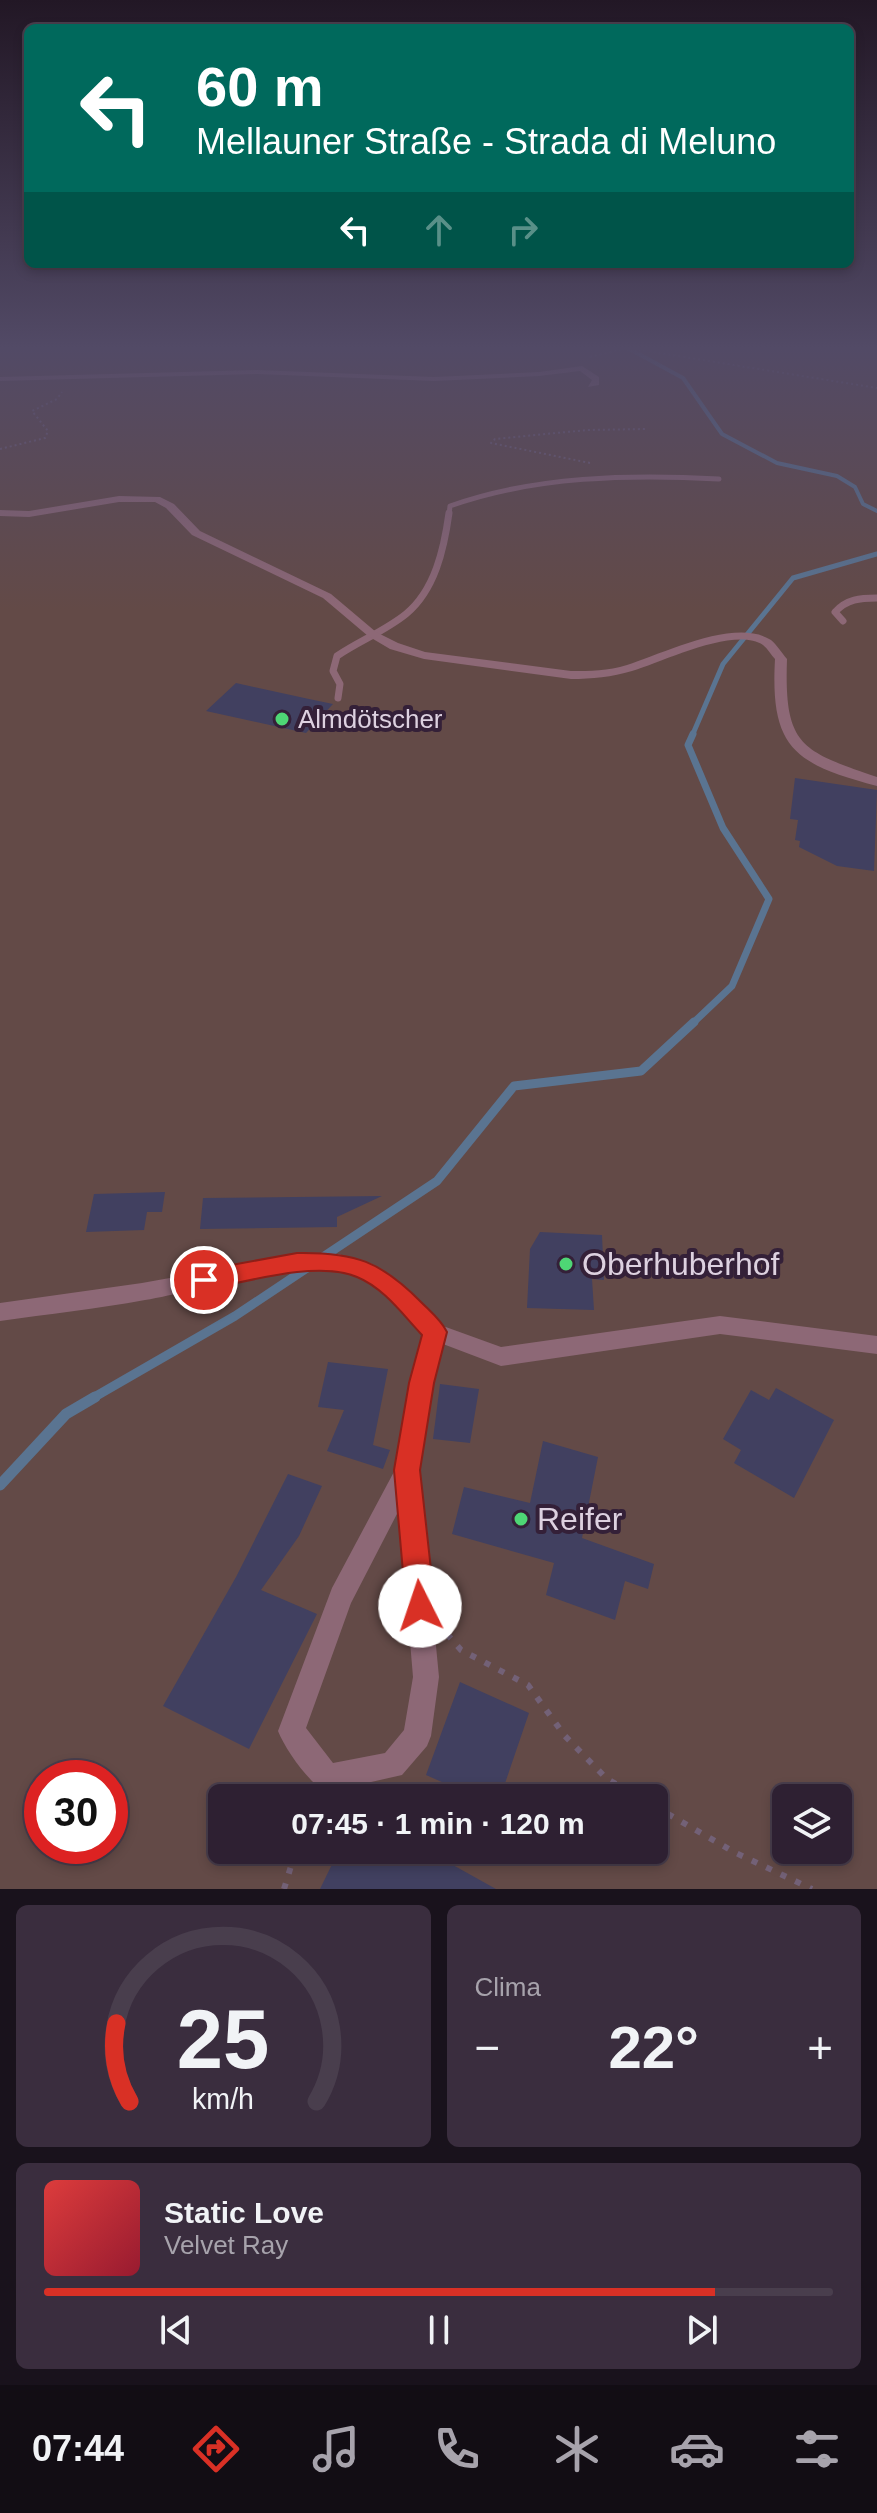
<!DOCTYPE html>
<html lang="it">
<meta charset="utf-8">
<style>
body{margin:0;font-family:Arial,sans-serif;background:#3a2d3e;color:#f1f3f6;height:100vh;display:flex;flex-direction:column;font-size:30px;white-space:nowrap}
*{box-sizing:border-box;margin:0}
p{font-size:26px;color:#a7a3ac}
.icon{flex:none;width:44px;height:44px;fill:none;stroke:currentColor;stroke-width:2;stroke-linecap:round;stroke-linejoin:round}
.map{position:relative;height:1889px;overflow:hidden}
.panel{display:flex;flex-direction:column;gap:16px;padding:16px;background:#19121c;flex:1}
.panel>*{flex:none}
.top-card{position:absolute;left:24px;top:24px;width:830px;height:244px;border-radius:12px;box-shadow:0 4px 12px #0003,0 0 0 2px #493e4d;background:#00695c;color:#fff;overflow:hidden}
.fabs{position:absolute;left:772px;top:1784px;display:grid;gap:16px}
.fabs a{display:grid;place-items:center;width:80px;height:80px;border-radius:12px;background:#2e2032;box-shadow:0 4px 12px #0003,0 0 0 2px #493e4d;font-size:40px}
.speed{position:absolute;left:24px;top:1760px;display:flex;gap:16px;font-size:40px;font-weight:700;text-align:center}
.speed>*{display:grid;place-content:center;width:104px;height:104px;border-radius:50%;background:#2e2032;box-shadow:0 4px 12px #0003,0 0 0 2px #493e4d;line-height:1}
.speed .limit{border:12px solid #d22;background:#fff;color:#111}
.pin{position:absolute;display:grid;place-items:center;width:68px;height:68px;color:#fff;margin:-34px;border:4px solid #fff;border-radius:50%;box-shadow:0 2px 8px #0007}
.me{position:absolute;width:88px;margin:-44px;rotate:356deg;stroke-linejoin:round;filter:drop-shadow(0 0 6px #0008)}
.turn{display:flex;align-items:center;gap:28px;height:168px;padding:0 40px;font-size:36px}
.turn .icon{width:104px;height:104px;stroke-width:2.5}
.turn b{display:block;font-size:56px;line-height:68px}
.lanes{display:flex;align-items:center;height:76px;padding:0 40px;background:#0003;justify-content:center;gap:40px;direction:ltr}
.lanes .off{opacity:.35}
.big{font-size:60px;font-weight:800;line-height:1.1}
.panel .tile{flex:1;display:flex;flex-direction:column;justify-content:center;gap:12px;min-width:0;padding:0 28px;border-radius:12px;background:#3a2d3e}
.panel .dial{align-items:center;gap:0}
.dial svg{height:208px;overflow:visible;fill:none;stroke:#493e4d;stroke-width:7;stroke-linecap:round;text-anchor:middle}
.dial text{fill:#f1f3f6;stroke:none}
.song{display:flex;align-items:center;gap:24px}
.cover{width:96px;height:96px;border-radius:12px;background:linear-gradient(135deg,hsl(0 70% 55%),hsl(350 70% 35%))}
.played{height:8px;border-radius:4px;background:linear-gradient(90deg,#d93025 85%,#493e4d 85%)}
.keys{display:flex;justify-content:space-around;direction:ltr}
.heat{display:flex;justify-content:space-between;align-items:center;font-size:44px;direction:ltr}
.panel .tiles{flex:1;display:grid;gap:16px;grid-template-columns:1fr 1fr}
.tile:last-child{grid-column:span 2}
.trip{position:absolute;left:208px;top:1784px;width:460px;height:80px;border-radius:12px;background:#2e2032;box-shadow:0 4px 12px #0003,0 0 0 2px #493e4d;font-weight:800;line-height:80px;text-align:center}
.dock{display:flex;height:128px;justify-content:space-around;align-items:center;background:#120d14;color:#a7a3ac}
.dock .icon{width:56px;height:56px}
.dock .selected{color:#d93025}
.dock b{font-size:36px;color:#f1f3f6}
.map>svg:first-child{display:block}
.green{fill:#634a47;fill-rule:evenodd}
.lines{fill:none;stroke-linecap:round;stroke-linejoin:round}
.stream-far4{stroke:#5a7491;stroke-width:4}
.stream-far3{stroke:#5a7491;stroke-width:5}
.stream-far2{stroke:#5a7491;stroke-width:7}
.stream-far1{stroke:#5a7491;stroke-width:9}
.stream{stroke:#5a7491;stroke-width:11}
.building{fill:#414060}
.path-far1{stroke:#736177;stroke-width:2;stroke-dasharray:2 3;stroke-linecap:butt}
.path{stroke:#736177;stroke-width:6;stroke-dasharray:6 10;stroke-linecap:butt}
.service-far1{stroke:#8d6876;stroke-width:5}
.service{stroke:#8d6876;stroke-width:7}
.minor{fill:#8d6876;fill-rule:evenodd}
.route{fill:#d93025;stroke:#8d1f18;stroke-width:2}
.poi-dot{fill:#4ed675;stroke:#342038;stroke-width:3}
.labels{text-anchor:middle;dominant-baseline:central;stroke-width:8;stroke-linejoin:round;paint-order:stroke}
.poi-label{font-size:26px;fill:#ddd1e0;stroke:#342038;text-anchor:start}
.near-poi-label{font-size:32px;fill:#ddd1e0;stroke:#342038;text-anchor:start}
</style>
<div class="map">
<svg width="877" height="1889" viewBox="0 0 877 1889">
<rect width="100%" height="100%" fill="#3e2a43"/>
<path class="green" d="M0,346H877V1889H0ZM42,1778H110V1846H42ZM222,1798H654V1850H222ZM786,1798H838V1850H786Z"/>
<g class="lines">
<polyline class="stream-far4" points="624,346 683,378 722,434 777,463 837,476 855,487 863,504 877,511"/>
<polyline class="stream-far3" points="692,736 723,664 793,578 877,554"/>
<polyline class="stream-far2" points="692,1024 732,986 769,899 723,828 688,745 693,734"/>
<g class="stream-far1">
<polyline points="320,1259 437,1181 514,1086 641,1071 694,1022"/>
<polyline points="91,1399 235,1316 307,1268"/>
</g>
<polyline class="stream" points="0,1485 66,1414 95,1397"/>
</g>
<g class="building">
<polygon points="236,683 309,699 333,704 306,733 206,711"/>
<polygon points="795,778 877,790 874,871 837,866 799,847 800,841 795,840 798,820 790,819"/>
<polygon points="165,1192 162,1212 147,1212 144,1230 86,1232 94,1194"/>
<polygon points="382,1196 337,1217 337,1227 200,1229 203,1198"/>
<polygon points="540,1232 602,1235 604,1280 592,1279 594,1310 527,1308 530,1249"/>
<polygon points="328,1362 388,1369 373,1445 390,1450 383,1469 327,1451 344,1410 318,1407"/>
<polygon points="440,1384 479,1389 470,1443 433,1439"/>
<polygon points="776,1388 834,1420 794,1498 734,1463 741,1450 723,1439 751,1390 769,1400"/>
<polygon points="543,1441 598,1457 582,1538 654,1564 648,1589 625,1581 615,1620 546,1595 554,1563 452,1534 464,1487 530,1503"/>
<polygon points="288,1474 322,1486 299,1536 261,1590 317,1614 249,1749 163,1706 236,1577"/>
<polygon points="460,1682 529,1713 500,1798 450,1798 453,1787 426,1775"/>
<polygon points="339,1850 426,1850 496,1889 320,1889"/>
</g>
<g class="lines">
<g class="path-far1">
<polyline points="590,357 628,348 877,388"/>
<polyline points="0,449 45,438 48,431 32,411 57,399 62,392"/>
<polyline points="590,463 491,443 495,439 587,430 647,429"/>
</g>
<g class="path">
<polyline points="447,1634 461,1650 528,1685 565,1736 607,1779 641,1798"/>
<polyline points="654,1806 734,1852 812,1889"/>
<polyline points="284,1889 296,1850"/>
</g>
<path class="service-far1" d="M449,515L450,506C534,476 631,474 719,479"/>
<g class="service">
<path d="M843,621L835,612C847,599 860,598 877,598"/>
<path d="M338,698L340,684L333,671L337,656C359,641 385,631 406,614C435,590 444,549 449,513"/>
</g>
<g class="minor">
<polygon points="582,366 599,377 599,385 588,387 592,380 580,371 539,376 434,381 257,374 0,381 0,377 257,370 434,377 539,372"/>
<path d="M119,496L160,497L174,504L200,531L331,594L376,632L398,643L425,652L571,671C590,671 608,671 627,665C663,654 735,617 771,640C777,645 782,653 787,659C784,745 800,751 877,777V786C794,764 770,748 775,659C771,655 768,649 763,645C734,626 663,662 632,671C612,677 592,679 571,679L424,659L390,649L368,636L323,598L192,535L166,508L155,502H119L29,517L0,516V510L29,511Z"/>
<path d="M338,1254L372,1264L397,1280L443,1326L501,1347L720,1316L877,1336V1354L720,1334L501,1366L443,1344L433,1383L419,1470L439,1677L431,1736L427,1746L402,1775L327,1792C310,1785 285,1749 278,1731L332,1588L396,1468L411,1383L424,1335C404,1314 383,1285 355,1275C308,1259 197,1291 145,1300C97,1309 48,1314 0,1321V1303L142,1283L297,1255ZM399,1510L413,1677L404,1730L385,1753L333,1763L306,1728L351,1603Z"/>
</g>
</g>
<linearGradient id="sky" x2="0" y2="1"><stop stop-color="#221725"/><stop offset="0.57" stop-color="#524a66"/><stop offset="1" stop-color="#524a66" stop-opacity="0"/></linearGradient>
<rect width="877" height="610" fill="url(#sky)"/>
<path class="route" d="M297,1253C355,1252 381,1261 422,1303C431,1312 441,1320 447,1332L434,1383L420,1470L435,1606L430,1617L420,1621L410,1617L406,1606L394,1470L409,1383L422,1335C403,1315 384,1288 357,1277C317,1260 246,1282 204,1290L195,1287L192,1280L195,1273L204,1270Z"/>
<g class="poi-dot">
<circle cx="282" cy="719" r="8"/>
<circle cx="566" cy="1264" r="8"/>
<circle cx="521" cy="1519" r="8"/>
</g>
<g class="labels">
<g class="poi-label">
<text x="298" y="719">Almdötscher</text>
</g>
<g class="near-poi-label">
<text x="582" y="1264">Oberhuberhof</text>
<text x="537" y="1519">Reifer</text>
</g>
</g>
</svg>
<div class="fabs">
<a><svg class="icon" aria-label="layers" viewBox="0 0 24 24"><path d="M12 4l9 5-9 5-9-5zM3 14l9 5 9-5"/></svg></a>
</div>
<div class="speed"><div class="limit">30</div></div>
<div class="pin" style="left:204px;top:1280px;background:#d93025"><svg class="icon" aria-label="arrive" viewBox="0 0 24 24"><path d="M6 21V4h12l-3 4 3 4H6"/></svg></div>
<svg class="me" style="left:420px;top:1606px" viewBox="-20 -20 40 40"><circle r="19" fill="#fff"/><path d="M0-13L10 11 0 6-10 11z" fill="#d93025"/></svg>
<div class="trip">07:45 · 1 min · 120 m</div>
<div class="top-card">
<div class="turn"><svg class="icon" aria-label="left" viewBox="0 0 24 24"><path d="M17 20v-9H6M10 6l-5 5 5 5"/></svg><div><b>60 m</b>Mellauner Straße - Strada di Meluno</div></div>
<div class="lanes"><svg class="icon" aria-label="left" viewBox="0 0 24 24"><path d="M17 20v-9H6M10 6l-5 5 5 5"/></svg><svg class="icon off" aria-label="ahead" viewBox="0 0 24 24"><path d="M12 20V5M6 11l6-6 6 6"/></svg><svg class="icon off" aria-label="right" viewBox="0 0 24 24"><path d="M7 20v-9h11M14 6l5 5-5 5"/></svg></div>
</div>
</div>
<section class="panel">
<div class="tiles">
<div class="tile dial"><svg viewBox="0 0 100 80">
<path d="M14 69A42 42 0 1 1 86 69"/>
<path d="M14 69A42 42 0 0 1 9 39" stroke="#d93025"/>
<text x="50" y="56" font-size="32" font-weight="700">25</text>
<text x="50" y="72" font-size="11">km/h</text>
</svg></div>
<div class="tile"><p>Clima</p>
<div class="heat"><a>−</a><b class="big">22°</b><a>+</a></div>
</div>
<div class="tile">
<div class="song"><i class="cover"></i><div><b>Static Love</b><p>Velvet Ray</p></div></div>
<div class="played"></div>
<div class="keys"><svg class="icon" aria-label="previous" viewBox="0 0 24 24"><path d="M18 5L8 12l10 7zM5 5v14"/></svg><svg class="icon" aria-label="pause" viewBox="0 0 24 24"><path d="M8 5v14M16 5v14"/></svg><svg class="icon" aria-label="next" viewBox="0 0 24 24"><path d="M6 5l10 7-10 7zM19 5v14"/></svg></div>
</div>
</div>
</section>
<nav class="dock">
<b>07:44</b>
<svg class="icon selected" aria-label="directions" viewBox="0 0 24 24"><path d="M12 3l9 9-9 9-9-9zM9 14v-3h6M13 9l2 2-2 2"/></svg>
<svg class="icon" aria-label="music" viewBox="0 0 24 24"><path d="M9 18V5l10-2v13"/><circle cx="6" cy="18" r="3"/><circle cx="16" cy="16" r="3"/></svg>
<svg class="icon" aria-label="phone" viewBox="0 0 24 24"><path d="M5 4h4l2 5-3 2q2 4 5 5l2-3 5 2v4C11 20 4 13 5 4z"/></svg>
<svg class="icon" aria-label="climate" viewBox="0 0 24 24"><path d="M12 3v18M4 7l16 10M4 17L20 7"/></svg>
<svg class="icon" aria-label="car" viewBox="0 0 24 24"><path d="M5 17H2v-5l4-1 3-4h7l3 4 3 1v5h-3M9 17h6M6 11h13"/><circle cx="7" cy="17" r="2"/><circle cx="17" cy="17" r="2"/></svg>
<svg class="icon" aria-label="filters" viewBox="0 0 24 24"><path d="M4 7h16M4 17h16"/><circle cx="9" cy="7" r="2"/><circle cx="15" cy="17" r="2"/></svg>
</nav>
